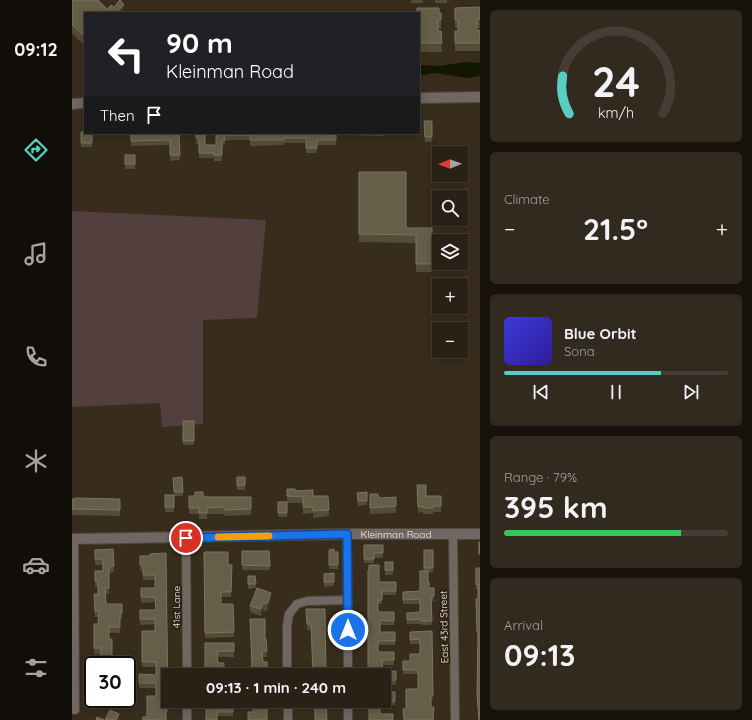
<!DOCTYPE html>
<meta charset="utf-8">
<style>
body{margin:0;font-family:Quicksand,sans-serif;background:#32291f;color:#f1f3f6;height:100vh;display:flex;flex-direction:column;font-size:15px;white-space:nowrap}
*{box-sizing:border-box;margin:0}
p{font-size:13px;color:#a5a3a1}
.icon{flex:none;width:22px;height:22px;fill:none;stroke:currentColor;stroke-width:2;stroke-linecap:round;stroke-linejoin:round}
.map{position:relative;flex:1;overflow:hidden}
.panel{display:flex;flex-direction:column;gap:10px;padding:10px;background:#17120c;width:272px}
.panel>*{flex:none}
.guide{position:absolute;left:12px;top:12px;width:336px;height:122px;border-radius:0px;box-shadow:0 2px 10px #0003,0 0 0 1px #463e35;background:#202124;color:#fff;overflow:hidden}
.needle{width:26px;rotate:269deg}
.fabs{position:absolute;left:360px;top:146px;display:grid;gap:8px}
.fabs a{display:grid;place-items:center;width:36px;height:36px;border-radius:0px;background:#2a2116;box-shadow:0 2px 10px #0003,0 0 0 1px #463e35;font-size:20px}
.speed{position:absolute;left:12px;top:656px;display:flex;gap:8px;font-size:20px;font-weight:700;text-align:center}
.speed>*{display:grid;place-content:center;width:52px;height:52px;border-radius:50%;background:#2a2116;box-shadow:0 2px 10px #0003,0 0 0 1px #463e35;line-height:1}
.speed .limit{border:2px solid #111;border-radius:6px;background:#fff;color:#111}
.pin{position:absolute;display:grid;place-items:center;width:34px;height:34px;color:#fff;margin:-17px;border:2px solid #fff;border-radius:50%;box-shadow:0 1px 4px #0007}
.me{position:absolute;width:44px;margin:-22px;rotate:0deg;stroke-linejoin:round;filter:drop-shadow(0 0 3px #0008)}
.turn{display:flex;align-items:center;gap:14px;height:84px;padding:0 16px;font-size:18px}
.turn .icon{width:52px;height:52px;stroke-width:2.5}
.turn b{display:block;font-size:28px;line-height:34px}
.then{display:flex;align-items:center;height:38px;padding:0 16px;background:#0003;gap:8px;font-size:15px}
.big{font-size:30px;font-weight:700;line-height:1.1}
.panel .widget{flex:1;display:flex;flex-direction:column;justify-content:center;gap:6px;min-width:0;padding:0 14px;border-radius:6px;background:#32291f}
.panel .dial{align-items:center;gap:0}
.dial svg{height:104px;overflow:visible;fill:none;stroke:#463e35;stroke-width:7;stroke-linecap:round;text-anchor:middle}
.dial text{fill:#f1f3f6;stroke:none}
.song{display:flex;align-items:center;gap:12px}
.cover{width:48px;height:48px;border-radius:6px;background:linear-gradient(135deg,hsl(240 70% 55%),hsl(250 70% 35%))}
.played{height:4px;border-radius:2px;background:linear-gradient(90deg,#56cec4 70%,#463e35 70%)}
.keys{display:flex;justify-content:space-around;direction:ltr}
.heat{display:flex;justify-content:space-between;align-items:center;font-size:22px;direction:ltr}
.charge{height:6px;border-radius:3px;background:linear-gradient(90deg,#34c759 79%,#463e35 0)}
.trip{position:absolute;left:89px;top:668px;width:230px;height:40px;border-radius:0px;background:#2a2116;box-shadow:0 2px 10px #0003,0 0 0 1px #463e35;font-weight:700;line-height:40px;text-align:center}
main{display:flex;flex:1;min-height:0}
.tab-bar{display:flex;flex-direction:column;width:72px;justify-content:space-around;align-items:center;background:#110d09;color:#a5a3a1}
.tab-bar .icon{width:28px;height:28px}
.tab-bar .current{color:#56cec4}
.tab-bar b{font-size:18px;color:#f1f3f6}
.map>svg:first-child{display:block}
.green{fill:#533f3d}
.water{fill:#131702}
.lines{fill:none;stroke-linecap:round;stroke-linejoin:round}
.minor-casing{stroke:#524739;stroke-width:10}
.tertiary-casing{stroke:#524739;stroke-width:12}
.minor{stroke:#706762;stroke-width:8}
.tertiary{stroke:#706762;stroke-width:10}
.wall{fill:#544d35}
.shaded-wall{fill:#423924}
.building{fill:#655e48;stroke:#7c7460}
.route-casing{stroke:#114b97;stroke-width:10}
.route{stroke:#1a73e8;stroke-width:7}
.slow{stroke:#f59e0b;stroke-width:7}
.labels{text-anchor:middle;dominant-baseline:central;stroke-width:4;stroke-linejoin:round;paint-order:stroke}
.street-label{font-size:10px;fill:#f4ece3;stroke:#2d2214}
</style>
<main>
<nav class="tab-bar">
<b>09:12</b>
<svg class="icon current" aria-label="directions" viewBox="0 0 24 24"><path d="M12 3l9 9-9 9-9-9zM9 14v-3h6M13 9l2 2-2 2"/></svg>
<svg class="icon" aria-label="music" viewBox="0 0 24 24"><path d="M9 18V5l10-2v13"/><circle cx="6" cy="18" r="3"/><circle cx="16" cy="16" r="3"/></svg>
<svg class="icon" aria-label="phone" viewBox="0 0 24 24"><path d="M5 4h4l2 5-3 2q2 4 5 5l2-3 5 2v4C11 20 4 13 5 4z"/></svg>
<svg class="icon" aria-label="climate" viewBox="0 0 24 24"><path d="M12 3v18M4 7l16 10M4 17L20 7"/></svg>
<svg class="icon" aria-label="car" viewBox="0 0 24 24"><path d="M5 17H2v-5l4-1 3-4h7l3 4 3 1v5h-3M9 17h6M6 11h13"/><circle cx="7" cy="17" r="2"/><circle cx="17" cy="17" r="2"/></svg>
<svg class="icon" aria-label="filters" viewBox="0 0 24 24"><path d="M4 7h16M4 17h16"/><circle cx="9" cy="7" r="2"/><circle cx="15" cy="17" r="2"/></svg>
</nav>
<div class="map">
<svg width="408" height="720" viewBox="0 0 408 720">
<rect width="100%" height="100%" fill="#382c1d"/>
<polygon class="green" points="0,211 194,220 185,318 131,320 131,424 90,427 88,403 0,407"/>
<polygon class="water" points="394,62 408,63 408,76 395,78 363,73 351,75 347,74 348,65 366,66"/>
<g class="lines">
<defs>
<g id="minor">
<polyline points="275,534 276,675"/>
<polyline points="381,534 383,720"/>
<polyline points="114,538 115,675"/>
<polyline points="2,539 3,710"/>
<polyline points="215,675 215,626 217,614 225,604 235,601 275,600"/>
<polyline points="115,701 115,720"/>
<polyline points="216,701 216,720"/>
<polyline points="276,701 276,720"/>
</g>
<g id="tertiary">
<polyline points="347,98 408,97"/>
<polyline points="0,104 13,103"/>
<path id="s1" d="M0,539L275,534H408"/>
</g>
</defs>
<use href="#minor" class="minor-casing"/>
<use href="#tertiary" class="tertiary-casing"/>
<use href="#minor" class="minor"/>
<use href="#tertiary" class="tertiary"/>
</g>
<g class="wall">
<polygon points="0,0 35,9 42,7 52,13 13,13 13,44 11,44 0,33"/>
<rect x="339" y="0" width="12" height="3"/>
<rect x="363" y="0" width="12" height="3"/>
<polygon points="408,7 408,28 405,28 405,31 408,30 408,51 383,51 383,31 386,31 386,28 383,28 383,8"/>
<polygon points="347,13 369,13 369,29 366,29 366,31 369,31 370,52 347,52"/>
<polygon points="352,121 360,121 360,142 353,142"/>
<polygon points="9,132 20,133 20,147 9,147"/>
<polygon points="59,133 107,133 108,160 98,161 98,145 59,146"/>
<polygon points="124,133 133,145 144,145 144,133 264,133 264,145 245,145 245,153 234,153 234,143 212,143 212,145 178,146 178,140 159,140 153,141 153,145 150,145 150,161 142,161 142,158 127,158 127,144 124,144"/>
<polygon points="280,133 312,133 312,136 280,135"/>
<rect x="53" y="155" width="10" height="14"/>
<polygon points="287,172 334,228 360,228 360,272 344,272 344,243 287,242"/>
<rect x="111" y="421" width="11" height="24"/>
<polygon points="110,477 111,496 102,496 102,512 93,512 93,495 102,495 101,478"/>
<rect x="165" y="477" width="8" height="13"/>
<polygon points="345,485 354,496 369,496 369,512 361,512 361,514 351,514 351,512 346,513"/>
<polygon points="215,489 223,491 241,496 256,496 257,516 241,518 241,513 231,514 231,503 215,503 215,517 206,517 206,502 215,502"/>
<polygon points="295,492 295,505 286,506 285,493"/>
<polygon points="298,494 307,498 324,497 324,513 298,514"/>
<polygon points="117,496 131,496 135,497 179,497 179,515 153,516 152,514 135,514 135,519 127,519 127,514 117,514"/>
<polygon points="0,499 48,499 48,516 0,515"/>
<polygon points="292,545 311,545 311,558 302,558 302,563 292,563"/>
<polygon points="41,549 42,572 37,573 37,594 33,594 34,604 50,604 50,619 48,619 48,633 37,633 29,663 29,654 22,654 22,624 26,624 26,617 23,617 22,594 26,594 26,587 23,587 23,571 31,571 31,565 23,565 23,550"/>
<polygon points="257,550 262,552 266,552 266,569 257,569"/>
<polygon points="352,550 361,550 361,572 356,573 356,582 357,588 362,588 362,601 359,601 360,625 349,625 349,624 335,624 335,613 348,612 348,604 331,604 331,592 348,591 352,571"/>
<polygon points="170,551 197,551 198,570 170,570"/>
<polygon points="132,552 156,565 160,565 159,597 149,597 149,604 161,604 162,637 133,638"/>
<polygon points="94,553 96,712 75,717 84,696 84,688 67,688 67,674 84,675 84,667 70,667 70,631 83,631 83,624 68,625 68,610 84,610 83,602 69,603 69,588 83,588 83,580 71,580 71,570 68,571 68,556 78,556"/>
<rect x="313" y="562" width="8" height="13"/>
<polygon points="404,568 408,568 408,720 407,720 405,699 406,636 405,636 404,599 406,599 406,589 404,589"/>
<polygon points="297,570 307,582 324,582 324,595 310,595 310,604 306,604 306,612 322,612 322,625 308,625 308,632 323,632 323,645 306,645 306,652 322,652 322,665 311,665 311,672 324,671 324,685 312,685 312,675 296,675"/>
<polygon points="262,573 262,586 252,587 252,574"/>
<polygon points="176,576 183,576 184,588 176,589"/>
<polygon points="199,600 195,611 191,610 189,616 178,612 178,606"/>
<polygon points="234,609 254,675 239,630 235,630"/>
<polygon points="178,619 193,639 194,639 195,657 191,657 191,662 195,662 195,675 179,675 180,666"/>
<polygon points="360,631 361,699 359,699 359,707 361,720 332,720 331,709 334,709 346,689 346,674 331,674 331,661 338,661 348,654 348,644 338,644 338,632"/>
<polygon points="133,643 162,643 162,657 145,657 146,663 152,675 133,675"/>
<polygon points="312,692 323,692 323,705 308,705 297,720 297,701 312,701"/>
<polygon points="27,699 45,699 45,709 35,709 35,702 27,702"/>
<rect x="145" y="703" width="16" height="13"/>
</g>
<g class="shaded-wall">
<polygon points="52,5 52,13 46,13 46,11"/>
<polygon points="199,593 199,600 195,611 195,604"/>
<polygon points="191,603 191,610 189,616 189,609"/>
<polygon points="47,714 47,720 44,720"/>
</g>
<g class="building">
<polygon points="0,0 26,0 35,9 39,5 42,7 48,0 52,5 46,11 48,13 13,13 13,35 11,35 0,25"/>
<polygon points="408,7 408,19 405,19 405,31 408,30 408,43 383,43 383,31 386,31 386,20 383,20 383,8"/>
<polygon points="345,8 367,8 367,13 369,13 369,20 366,20 366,31 369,31 370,43 347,43 347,13 345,13"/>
<polygon points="352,121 360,121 360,137 353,137"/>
<polygon points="9,132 20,133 20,143 9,143"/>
<polygon points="59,133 107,133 108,155 98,155 98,140 59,141"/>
<polygon points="124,133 133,133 133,145 144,145 144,133 264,133 264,140 245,140 245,148 234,148 234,138 212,138 212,140 178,140 178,135 152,135 153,140 150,140 150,155 142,155 142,153 127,153 127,138 124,138"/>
<rect x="53" y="155" width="10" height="9"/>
<polygon points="287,172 334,172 334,228 360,228 360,264 344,264 344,235 287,234"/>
<rect x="111" y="421" width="11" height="20"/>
<polygon points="110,477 111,492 102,492 101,478"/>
<polygon points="165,477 173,477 173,485 165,486"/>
<polygon points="345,485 354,485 354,496 369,496 369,506 361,506 361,508 351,508 351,506 346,507"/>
<polygon points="215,489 223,489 223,491 241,490 241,496 256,496 257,510 241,511 241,507 231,507 231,497 215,496"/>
<polygon points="123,492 131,492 131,496 135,497 179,497 179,509 153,510 152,507 135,508 135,513 127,513 127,508 117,508 117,496 123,496"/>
<polygon points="295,492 295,501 286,501 285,493"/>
<polygon points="298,494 306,494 307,498 324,497 324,506 298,508"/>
<rect x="93" y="495" width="9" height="12"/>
<polygon points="3,498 48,499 48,510 0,509 0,499 3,499"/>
<rect x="206" y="502" width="9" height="11"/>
<rect x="407" y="542" width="1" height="12"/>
<polygon points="292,545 311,545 311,553 302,553 302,559 292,559"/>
<polygon points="41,549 42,566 37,567 37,588 33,588 34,604 50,604 50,613 48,613 48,627 37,627 37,639 40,639 40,663 48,663 48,665 27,665 27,663 29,663 29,648 22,648 22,624 26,624 27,611 23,611 22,594 26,594 26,581 23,581 23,571 31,571 31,559 23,559 23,550"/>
<polygon points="262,549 262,552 266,552 266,565 257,565 257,550"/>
<rect x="352" y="550" width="9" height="18"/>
<polygon points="170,551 197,551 198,566 170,565"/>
<polygon points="132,552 156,552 156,565 160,565 159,592 149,592 149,604 161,604 162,632 133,633"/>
<polygon points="94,553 96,707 94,707 94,720 71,720 71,717 75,717 75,696 84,696 84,683 67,683 67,674 84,675 84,662 70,662 70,631 83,631 83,619 68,619 68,610 84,610 83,597 69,597 69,588 83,588 83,575 71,575 71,565 68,565 68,556 78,556 78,554"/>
<rect x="313" y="562" width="8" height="8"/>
<polygon points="297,565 307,565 307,582 324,582 324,591 310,591 310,600 306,600 306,612 322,612 322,621 308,620 308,632 323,632 323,641 306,641 306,652 322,652 322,660 310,660 311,672 324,671 324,680 312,680 312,675 296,675 296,570 297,570"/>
<polygon points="404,568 408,568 408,720 407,720 405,695 406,632 405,632 404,599 406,599 406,584 404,585"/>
<polygon points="348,571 356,571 356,582 357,582 357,588 362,588 362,596 359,596 360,621 349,621 349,619 335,620 335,613 348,612 348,599 331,600 331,592 348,591"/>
<polygon points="262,573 262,582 252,582 252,574"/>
<polygon points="176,576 183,576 184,584 176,584"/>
<polygon points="185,588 199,593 195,604 191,603 189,609 178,606"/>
<polygon points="234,609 253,609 254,675 241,675 239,624 235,624"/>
<polygon points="178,619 193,619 193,639 194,639 195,651 190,651 191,662 195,662 195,673 191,673 191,675 179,675 179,666 180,666"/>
<polygon points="360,631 361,695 359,695 359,707 362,707 361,720 332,720 331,709 334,709 334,689 346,689 346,670 331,670 331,661 338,661 338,654 348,654 348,639 338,640 338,632"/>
<polygon points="133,643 162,643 162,651 145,651 146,663 152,663 152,675 142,675 142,672 133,672"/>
<rect x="312" y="692" width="11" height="9"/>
<rect x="35" y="699" width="10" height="4"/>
<polygon points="134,701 145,701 145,703 161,703 161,712 145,712 145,720 134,720"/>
<polygon points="182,701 195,701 195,720 176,720 176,712 181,712"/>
<polygon points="243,701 254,701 255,720 243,720"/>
<polygon points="297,701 308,701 308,714 321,714 321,720 297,720"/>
<polygon points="38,710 47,714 44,720 33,720"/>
<polygon points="25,717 32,720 24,720"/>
</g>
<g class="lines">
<defs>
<polyline id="route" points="114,538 275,534 276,630"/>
</defs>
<use href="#route" class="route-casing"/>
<use href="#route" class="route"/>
<polyline class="slow" points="146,537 197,536"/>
</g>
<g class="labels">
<g class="street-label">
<text stroke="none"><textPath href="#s1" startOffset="324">Kleinman Road</textPath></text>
<text transform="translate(104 607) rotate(-90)">41st Lane</text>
<text transform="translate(372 627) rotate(-91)">East 43rd Street</text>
</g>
</g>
</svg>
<div class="fabs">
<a><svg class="needle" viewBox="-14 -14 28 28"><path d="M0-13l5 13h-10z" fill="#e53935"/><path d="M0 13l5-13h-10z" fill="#a5a3a1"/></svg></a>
<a><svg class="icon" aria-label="search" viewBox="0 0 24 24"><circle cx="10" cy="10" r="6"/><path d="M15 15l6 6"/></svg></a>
<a><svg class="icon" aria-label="layers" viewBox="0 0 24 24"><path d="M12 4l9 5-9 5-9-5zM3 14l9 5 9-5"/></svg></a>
<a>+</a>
<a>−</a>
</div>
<div class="speed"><div class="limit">30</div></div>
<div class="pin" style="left:114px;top:538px;background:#d93025"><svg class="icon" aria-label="arrive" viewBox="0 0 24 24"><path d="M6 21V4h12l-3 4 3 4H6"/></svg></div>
<svg class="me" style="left:276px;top:630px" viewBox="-20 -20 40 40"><circle r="17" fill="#1a73e8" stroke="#fff" stroke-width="3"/><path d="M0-11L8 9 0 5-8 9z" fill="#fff"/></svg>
<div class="trip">09:13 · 1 min · 240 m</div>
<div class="guide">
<div class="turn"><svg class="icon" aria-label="left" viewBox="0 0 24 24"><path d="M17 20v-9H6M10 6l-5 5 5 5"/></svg><div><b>90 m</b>Kleinman Road</div></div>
<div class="then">Then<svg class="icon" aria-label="arrive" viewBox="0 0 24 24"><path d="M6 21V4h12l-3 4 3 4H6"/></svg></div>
</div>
</div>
<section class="panel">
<div class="widget dial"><svg viewBox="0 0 100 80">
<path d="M14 69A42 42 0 1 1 86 69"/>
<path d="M14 69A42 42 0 0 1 9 40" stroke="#56cec4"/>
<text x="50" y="56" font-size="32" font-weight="700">24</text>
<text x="50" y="72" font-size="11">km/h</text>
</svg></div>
<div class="widget"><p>Climate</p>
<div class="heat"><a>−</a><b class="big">21.5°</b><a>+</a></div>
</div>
<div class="widget">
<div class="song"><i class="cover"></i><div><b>Blue Orbit</b><p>Sona</p></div></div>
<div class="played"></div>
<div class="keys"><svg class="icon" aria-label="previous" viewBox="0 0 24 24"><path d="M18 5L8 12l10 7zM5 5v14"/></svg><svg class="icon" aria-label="pause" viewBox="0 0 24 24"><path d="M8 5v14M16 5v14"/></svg><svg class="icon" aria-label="next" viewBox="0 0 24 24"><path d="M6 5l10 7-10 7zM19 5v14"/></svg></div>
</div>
<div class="widget"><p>Range · 79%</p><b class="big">395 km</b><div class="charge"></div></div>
<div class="widget"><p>Arrival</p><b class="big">09:13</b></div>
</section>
</main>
